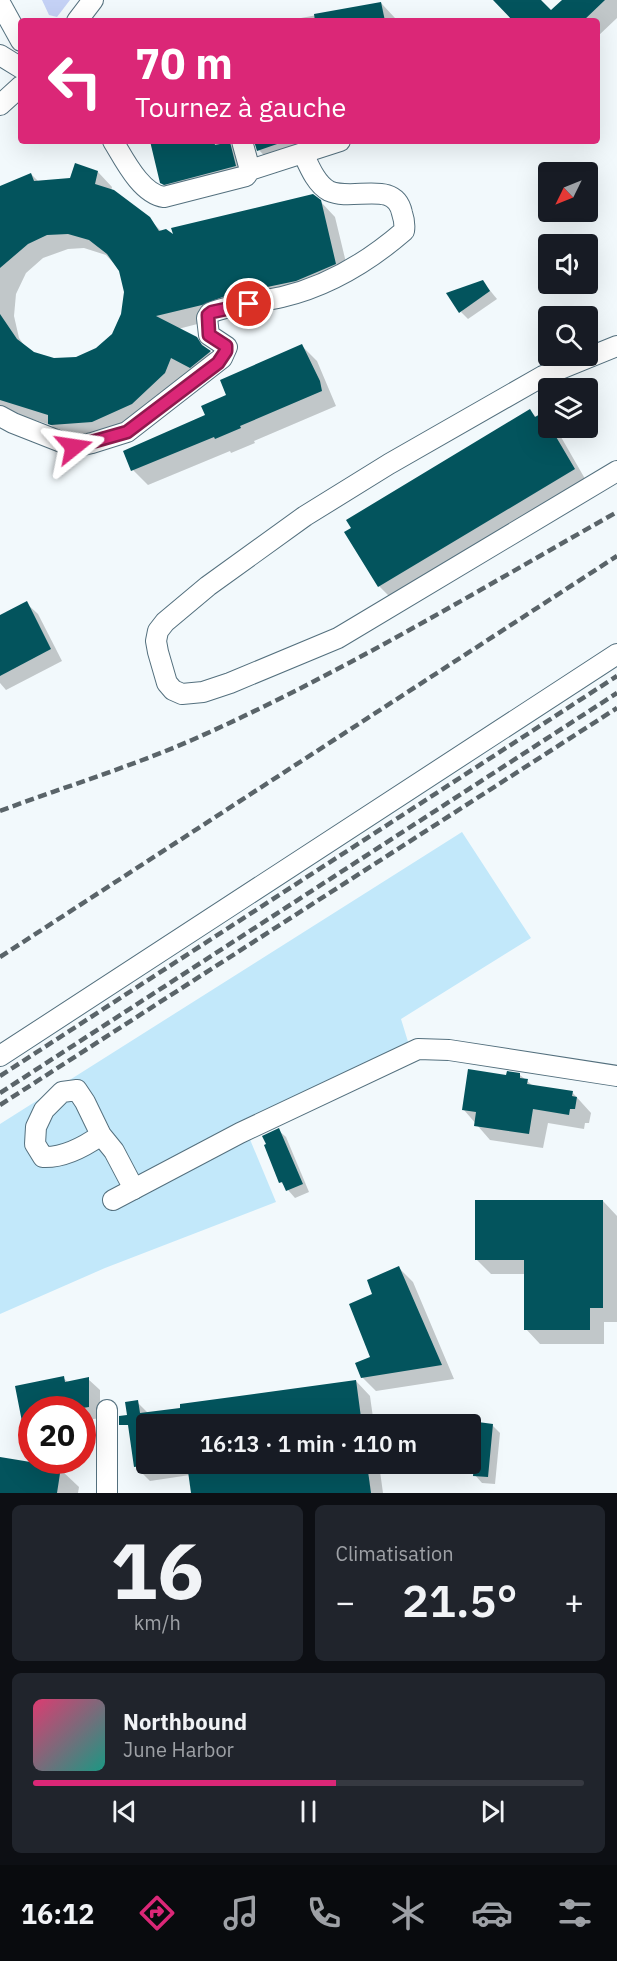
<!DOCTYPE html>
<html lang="fr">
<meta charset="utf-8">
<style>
body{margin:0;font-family:"IBM Plex Sans",sans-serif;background:#20242c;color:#f1f3f6;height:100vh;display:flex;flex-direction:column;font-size:22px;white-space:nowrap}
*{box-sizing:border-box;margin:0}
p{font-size:20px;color:#9ea1a6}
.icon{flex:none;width:33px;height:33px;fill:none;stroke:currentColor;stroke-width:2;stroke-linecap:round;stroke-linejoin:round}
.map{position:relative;height:1493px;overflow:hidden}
.side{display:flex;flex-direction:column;gap:12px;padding:12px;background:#0d0f14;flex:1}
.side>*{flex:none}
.top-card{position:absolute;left:18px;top:18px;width:582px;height:126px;border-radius:6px;box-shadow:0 6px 24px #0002;background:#db2777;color:#fff;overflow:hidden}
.needle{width:39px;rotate:227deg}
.buttons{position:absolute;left:538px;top:162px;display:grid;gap:12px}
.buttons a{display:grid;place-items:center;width:60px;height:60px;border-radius:6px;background:#171b24;box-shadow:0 6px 24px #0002;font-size:30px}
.speed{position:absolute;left:18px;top:1396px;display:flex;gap:12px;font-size:30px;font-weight:700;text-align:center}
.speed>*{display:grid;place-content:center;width:78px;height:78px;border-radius:50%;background:#171b24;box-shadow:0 6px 24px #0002;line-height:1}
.speed .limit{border:9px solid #d22;background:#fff;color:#111}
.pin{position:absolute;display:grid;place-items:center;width:51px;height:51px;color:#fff;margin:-26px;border:3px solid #fff;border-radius:50%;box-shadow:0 2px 6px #0007}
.me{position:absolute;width:66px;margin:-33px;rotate:75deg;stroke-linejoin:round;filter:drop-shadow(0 0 4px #0008)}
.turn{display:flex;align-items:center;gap:21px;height:126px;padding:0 18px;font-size:27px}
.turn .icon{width:78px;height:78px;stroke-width:2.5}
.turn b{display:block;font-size:42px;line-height:51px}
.big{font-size:45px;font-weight:600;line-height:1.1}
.side .widget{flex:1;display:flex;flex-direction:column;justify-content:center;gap:9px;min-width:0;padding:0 21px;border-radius:9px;background:#20242c}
.side .dial{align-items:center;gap:0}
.dial b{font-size:78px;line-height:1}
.song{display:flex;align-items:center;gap:18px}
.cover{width:72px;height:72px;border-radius:9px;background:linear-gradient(135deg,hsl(340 70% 55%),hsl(170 70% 35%))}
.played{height:6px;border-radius:3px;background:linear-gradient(90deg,#db2777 55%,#363941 55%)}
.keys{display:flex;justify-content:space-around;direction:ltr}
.heat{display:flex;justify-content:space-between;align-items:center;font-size:33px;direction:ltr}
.side .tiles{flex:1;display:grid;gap:12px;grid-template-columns:1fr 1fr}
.widget:last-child{grid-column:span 2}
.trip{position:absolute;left:136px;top:1414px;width:345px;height:60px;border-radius:6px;background:#171b24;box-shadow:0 6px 24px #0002;font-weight:600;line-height:60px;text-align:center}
.tab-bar{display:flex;height:96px;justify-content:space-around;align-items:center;background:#090b0e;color:#9ea1a6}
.tab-bar .icon{width:42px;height:42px}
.tab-bar .selected{color:#db2777}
.tab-bar b{font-size:27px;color:#f1f3f6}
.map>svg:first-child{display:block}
.green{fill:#c2e8fa}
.water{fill:#c4d1f5}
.shadow{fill:#0003;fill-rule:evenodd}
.building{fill:#03545d}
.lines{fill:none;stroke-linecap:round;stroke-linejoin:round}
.minor-casing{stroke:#54707e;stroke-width:22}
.minor{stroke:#fff;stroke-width:20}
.rail{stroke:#5a6469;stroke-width:4.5;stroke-dasharray:9 4.5;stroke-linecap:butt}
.route-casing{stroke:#8e194d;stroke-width:15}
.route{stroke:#db2777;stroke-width:10}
</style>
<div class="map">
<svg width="617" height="1493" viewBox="0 0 617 1493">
<rect width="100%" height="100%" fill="#f2f9fc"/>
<polygon class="green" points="462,832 531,938 401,1019 409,1045 244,1125 276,1202 105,1268 0,1314 0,1124"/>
<polygon class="water" points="42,0 70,0 57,17 49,15"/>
<g class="shadow">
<polygon points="495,0 540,0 551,12 564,0 617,0 617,18 597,37 597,21 515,21"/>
<polygon points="381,3 395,18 395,21 285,21"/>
<polygon points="150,141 227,141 245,158 251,181 177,198 162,183"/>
<polygon points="255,141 341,141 273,165 259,150"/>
<path d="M98,172L112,187L111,191L147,217L162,232L175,238L320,201L335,217L350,279L217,319L178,329L196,338L225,367L206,382L186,372L179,388L107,436L64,438L51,425L0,409V188L31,174L39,182L71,180ZM84,248L106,255L120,270L126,292L123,315L113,335L97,350L77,358H50L33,353L26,348L19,338L14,316L16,294L26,273L43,258L68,249Z"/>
<polygon points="483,282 497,299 468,319 461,312"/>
<polygon points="302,346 317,361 336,406 254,441 255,443 231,453 230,451 148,485 133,470 207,416 228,396"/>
<polygon points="530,411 537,418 542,415 549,422 549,428 554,428 557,430 588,484 394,601 379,586"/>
<polygon points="26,603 38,614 62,661 6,690 0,683 0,616"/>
<polygon points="520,1075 533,1086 572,1092 591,1113 589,1123 585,1123 584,1129 548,1123 543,1148 490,1140 464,1110 507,1077"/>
<polygon points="278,1130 286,1137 309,1192 295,1198 281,1182"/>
<polygon points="603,1201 617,1216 617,1322 604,1322 604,1344 540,1344 526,1329 526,1274 491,1274 476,1259"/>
<polygon points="399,1268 413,1282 454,1379 376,1391 362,1377 372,1358 374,1294"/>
<polygon points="63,1378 68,1382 88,1379 100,1390 100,1418 82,1421 82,1410 32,1410 17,1387"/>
<polygon points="356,1381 370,1396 374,1425 147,1425 147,1464 379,1464 383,1493 193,1493 190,1475 150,1481 135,1466 137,1402 149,1414"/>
<polygon points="492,1425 500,1433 495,1484 482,1483 475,1475"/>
<polygon points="0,1459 60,1469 79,1487 78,1493 0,1493"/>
</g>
<g class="building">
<polygon points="493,0 541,0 551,10 562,0 605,0 583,21 513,21"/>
<polygon points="381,2 385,21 315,21 314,14"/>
<polygon points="150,141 214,141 215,145 230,142 236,166 164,185 160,183"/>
<polygon points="254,141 280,141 280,143 257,151"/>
<polygon points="75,163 98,171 95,184 114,190 150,217 159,231 166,229 173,234 171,228 313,194 321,200 336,264 296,281 225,296 202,305 156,316 197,337 202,345 211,351 190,368 171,358 165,373 132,404 92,422 51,425 48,424 48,415 0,400 0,314 17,339 34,352 54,358 76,357 96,348 112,334 121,314 124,292 119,271 107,254 89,240 68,234 47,235 28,244 0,268 0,186 31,173 34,181 70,178"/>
<polygon points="483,280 490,291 459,313 446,293"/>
<polygon points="302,344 320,381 322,391 240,426 241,428 215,439 214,437 131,471 123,451 205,415 201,406 226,395 220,380"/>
<polygon points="530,409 535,417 542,413 575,469 378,587 344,532 351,528 346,520"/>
<polygon points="27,601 51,649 0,676 0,615"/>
<polygon points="468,1069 506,1075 507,1071 520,1073 520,1078 528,1079 527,1084 573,1091 572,1096 577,1097 575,1109 570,1109 569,1115 533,1109 529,1134 474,1126 476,1112 462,1110"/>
<polygon points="279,1128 303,1184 286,1191 282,1182 279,1183 264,1145 266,1144 262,1136"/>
<polygon points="475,1200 603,1200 603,1308 590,1308 590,1330 524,1330 524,1260 475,1260"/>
<polygon points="399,1266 442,1365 361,1378 355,1363 370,1357 349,1304 372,1294 367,1280"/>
<polygon points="64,1376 65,1382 89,1377 89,1407 70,1410 32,1410 32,1436 25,1437 15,1386"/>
<polygon points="356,1380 362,1425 147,1425 147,1465 134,1467 128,1425 119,1425 119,1416 127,1415 125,1402 138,1400 140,1413 180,1408 180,1404"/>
<polygon points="478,1422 493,1424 488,1477 473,1476"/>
<polygon points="0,1457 61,1467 57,1493 0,1493"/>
<polygon points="187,1464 367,1464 371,1493 191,1493"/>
</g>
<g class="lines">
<defs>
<g id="minor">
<polyline points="0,3 21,41"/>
<polyline points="77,21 93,0"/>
<polyline points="0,55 21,68"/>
<polyline points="0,105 21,86"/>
<path d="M113,141C124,159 141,194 164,197L246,176L250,170L340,141"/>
<polyline points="242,141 250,170"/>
<polyline points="617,346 543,376 389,464 305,516 208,586 165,622 158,631 156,641 158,652 167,683 173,690 182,694 203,692 230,683 338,638 617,471"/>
<path d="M0,416L13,423L74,447L92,443L127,432L222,358L227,347L209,335L207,318L210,313C232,304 259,302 282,297C329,286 368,262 404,231C405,225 404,219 402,213C395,179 353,202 329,191C316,184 309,166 303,153"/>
<polyline points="0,1056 617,654"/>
<path d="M101,1135C84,1147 64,1158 43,1157L35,1144L36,1127L44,1110L62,1092L77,1090L85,1102L101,1135L114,1151L134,1189"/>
<polyline points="113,1200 240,1133 418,1049 449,1050 617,1076"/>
<polyline points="107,1493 107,1410"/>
</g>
</defs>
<use href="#minor" class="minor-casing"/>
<use href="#minor" class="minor"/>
<g class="rail">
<path d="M0,811C64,787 130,767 192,740C339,675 477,591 617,512"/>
<polyline points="0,957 617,556"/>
<polyline points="0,1076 617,676"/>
<polyline points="0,1093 617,693"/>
<polyline points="0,1105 617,708"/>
</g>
</g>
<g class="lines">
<defs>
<polyline id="route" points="74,447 127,432 218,363 226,351 226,346 209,335 208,315 212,312 249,304"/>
</defs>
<use href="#route" class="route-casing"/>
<use href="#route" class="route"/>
</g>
</svg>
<div class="buttons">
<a><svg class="needle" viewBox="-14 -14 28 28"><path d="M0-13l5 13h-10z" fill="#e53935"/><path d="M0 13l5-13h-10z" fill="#9ea1a6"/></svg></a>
<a><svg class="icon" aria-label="sound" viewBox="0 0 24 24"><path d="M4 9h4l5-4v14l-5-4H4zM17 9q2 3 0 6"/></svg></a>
<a><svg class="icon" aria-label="search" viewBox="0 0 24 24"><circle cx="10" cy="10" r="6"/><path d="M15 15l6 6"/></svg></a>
<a><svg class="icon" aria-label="layers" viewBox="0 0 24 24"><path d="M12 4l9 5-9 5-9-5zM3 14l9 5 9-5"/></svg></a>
</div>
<div class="speed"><div class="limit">20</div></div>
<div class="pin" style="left:249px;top:304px;background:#d93025"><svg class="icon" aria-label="arrive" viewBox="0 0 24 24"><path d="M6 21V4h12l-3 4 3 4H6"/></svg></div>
<svg class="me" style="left:74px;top:447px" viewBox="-20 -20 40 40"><path d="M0-17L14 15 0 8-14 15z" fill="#db2777" stroke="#fff" stroke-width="4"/></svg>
<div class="trip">16:13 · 1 min · 110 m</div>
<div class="top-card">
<div class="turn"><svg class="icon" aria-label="left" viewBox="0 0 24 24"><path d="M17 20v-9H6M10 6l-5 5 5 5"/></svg><div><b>70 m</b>Tournez à gauche</div></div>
</div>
</div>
<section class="side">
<div class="tiles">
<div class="widget dial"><b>16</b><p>km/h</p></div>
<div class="widget"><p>Climatisation</p>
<div class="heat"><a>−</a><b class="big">21.5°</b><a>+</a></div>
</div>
<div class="widget">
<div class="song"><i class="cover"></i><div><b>Northbound</b><p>June Harbor</p></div></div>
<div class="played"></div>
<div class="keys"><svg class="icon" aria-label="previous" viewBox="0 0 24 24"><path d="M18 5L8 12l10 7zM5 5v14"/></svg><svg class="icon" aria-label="pause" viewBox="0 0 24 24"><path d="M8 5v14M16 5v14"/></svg><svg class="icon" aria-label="next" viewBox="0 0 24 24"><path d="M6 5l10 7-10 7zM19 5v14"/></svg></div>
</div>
</div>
</section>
<nav class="tab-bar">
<b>16:12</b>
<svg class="icon selected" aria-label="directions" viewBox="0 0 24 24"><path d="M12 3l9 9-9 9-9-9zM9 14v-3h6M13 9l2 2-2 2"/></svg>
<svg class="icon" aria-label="music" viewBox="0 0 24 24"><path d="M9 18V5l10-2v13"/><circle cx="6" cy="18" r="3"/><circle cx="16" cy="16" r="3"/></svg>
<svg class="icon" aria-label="phone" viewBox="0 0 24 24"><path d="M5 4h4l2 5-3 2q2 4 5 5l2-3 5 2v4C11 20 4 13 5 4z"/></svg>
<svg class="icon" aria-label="climate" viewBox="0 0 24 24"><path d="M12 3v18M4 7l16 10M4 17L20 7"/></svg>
<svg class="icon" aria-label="car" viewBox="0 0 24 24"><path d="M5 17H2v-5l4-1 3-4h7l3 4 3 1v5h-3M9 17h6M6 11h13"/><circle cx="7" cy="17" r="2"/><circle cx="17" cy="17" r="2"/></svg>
<svg class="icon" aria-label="filters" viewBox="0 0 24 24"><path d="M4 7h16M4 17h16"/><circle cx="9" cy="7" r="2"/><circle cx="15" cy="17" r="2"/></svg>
</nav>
